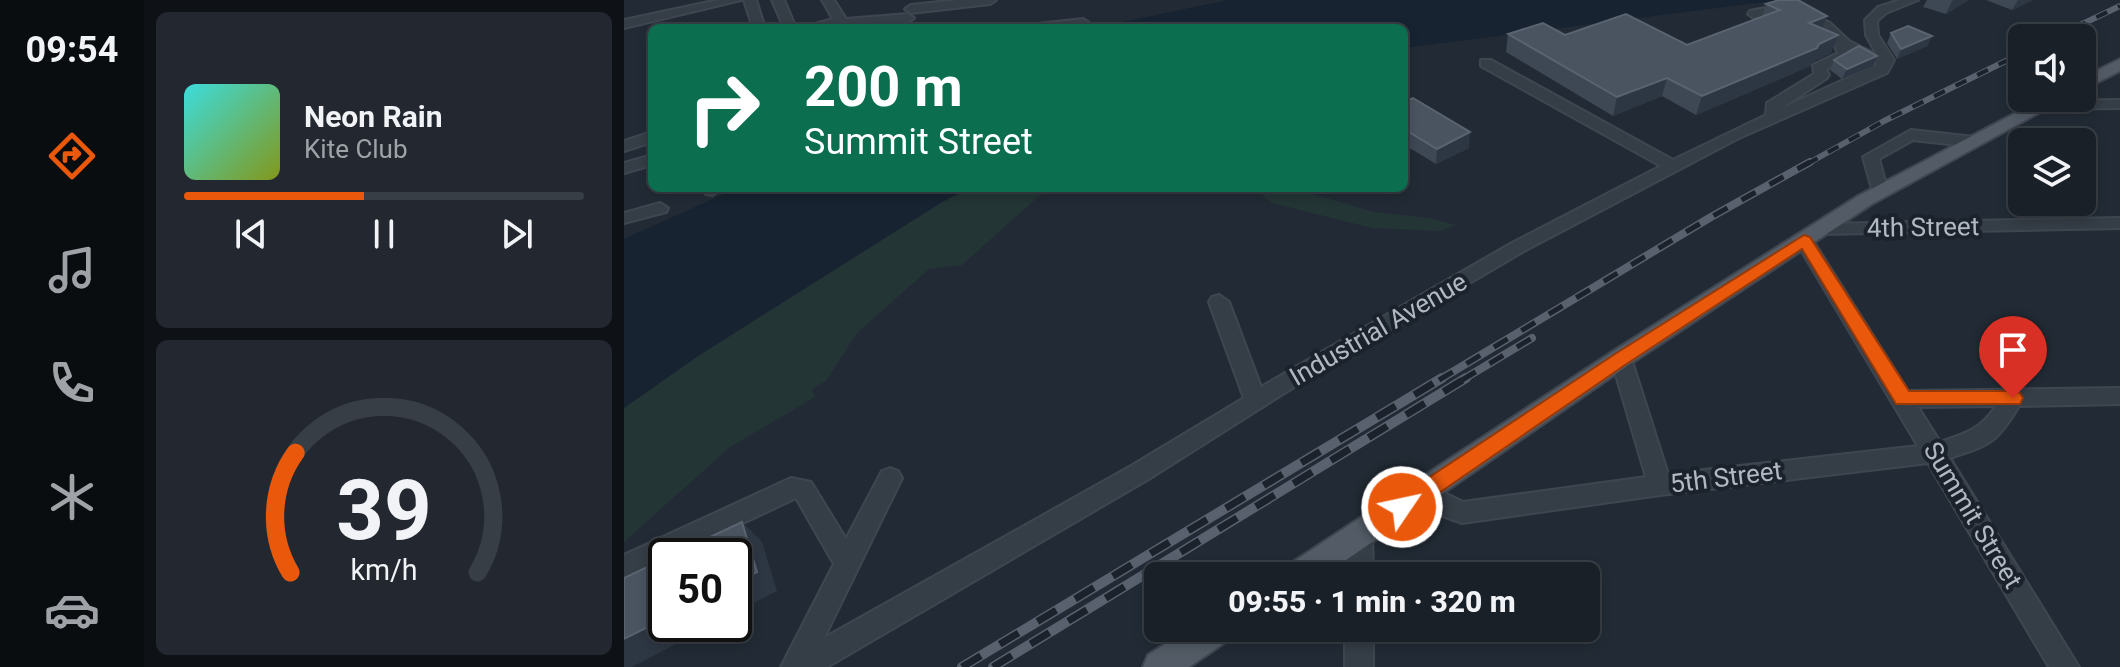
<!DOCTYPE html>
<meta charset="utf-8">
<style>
body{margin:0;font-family:Roboto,sans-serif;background:#232830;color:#f1f3f6;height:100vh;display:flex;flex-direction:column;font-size:30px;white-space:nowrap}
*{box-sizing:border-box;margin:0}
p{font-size:26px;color:#9fa3a8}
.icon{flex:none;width:44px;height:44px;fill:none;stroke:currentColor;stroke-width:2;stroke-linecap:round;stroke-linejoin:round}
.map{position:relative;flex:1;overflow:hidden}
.details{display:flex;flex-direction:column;gap:12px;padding:12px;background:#0e1216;width:480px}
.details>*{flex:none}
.guide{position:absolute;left:24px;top:24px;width:760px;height:168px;border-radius:12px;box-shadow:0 4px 12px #0003,0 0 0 2px #383e45;background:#0b6e4f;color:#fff;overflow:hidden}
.controls{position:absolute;left:1384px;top:24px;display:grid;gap:16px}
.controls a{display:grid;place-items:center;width:88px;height:88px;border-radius:12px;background:#1a2028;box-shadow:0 4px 12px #0003,0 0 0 2px #383e45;font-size:40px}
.speed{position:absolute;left:24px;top:538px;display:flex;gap:16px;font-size:40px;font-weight:700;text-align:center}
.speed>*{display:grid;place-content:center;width:104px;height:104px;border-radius:50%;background:#1a2028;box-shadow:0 4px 12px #0003,0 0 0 2px #383e45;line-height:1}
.speed .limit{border:4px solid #111;border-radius:12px;background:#fff;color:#111}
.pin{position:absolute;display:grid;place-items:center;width:68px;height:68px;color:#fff;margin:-82px -34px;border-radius:50% 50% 50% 0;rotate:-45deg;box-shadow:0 0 8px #0007}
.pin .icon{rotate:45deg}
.me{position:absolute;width:88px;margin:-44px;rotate:56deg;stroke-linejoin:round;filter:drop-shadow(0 0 6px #0008)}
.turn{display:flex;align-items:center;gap:28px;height:168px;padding:0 24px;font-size:36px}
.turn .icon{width:104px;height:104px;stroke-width:2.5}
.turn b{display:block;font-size:56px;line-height:68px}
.details .card{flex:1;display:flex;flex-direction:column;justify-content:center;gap:12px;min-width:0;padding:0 28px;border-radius:12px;background:#232830}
.details .dial{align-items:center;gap:0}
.dial svg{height:208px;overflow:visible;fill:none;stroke:#383e45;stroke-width:7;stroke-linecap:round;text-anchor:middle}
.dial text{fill:#f1f3f6;stroke:none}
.song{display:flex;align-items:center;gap:24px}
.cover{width:96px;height:96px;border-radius:12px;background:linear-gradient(135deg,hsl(180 70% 55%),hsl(70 70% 35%))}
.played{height:8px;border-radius:4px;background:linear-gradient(90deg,#ea580c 45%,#383e45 45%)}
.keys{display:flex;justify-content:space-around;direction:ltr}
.trip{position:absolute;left:520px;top:562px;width:456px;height:80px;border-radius:12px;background:#1a2028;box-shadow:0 4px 12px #0003,0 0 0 2px #383e45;font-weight:800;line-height:80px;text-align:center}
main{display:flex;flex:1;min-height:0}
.menu{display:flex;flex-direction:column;width:144px;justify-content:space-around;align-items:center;background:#0a0d10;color:#9fa3a8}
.menu .icon{width:56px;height:56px}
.menu .on{color:#ea580c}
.menu b{font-size:36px;color:#f1f3f6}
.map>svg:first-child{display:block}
.green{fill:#243536}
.water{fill:#172331}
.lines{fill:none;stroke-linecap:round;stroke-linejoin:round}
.minor-casing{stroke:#3f4650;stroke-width:4}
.major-casing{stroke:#3f4650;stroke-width:4}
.minor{fill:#353d46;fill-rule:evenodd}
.major{fill:#535c66;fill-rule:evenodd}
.rail-far2-casing{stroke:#58616d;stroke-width:6}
.rail-far1-casing{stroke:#58616d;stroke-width:8}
.rail-casing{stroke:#58616d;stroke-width:10}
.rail-far2{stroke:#1b222b;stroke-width:4;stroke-dasharray:12;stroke-linecap:butt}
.rail-far1{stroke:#1b222b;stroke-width:5;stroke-dasharray:16;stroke-linecap:butt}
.rail{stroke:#1b222b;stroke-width:7;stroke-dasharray:22;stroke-linecap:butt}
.wall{fill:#3e4754}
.shaded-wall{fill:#2d3743}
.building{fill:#4a5460;stroke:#5a6370;stroke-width:2}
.route{fill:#ea580c;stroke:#983908;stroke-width:2}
.labels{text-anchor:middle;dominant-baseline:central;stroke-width:8;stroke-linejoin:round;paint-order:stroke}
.street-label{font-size:26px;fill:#b0b8c3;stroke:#1b222b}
</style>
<main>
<nav class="menu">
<b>09:54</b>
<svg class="icon on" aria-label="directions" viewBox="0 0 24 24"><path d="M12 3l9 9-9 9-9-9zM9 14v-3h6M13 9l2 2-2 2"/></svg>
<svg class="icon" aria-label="music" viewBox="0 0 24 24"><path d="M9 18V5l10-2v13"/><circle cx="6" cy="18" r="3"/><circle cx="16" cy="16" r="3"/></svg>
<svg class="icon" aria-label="phone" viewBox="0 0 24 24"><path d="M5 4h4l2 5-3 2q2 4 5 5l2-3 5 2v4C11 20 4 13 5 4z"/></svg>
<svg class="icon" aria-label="climate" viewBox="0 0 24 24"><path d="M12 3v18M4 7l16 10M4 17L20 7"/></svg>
<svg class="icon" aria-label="car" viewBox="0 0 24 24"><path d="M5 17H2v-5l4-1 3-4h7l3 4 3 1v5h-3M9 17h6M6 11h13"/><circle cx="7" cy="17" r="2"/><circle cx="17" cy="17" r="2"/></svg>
</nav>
<section class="details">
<div class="card">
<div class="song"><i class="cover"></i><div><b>Neon Rain</b><p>Kite Club</p></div></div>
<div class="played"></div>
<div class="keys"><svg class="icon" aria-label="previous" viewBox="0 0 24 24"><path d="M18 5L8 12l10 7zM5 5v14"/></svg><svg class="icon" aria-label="pause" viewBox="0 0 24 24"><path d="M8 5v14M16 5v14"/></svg><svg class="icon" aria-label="next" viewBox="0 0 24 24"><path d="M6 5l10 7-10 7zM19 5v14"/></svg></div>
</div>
<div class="card dial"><svg viewBox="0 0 100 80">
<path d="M14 69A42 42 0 1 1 86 69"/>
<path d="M14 69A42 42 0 0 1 16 23" stroke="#ea580c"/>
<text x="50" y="56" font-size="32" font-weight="700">39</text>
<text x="50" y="72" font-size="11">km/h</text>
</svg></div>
</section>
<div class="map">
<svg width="1496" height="667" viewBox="0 0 1496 667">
<rect width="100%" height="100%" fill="#222b35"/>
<g class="green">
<polygon points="346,188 424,188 338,265 305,269 233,333 202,381 188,389 191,397 106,447 0,542 0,408 74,356 318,202"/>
<polygon points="629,188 668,188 750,212 805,218 832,225 816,231 748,228 648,203"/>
</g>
<g class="water">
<polygon points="604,0 1156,0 780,48 780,28 469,28"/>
<polygon points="113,188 346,188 318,202 74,356 0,408 0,239"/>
</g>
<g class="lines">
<defs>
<g id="minor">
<polygon points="94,0 117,0 0,28 0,20"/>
<polygon points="120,0 132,0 141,28 129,28"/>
<polygon points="148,0 160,0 172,28 160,28"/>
<polygon points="198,0 210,0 222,19 284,14 290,18 284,22 176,28 209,19"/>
<polygon points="334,0 372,0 366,4 287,13 281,9 287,5"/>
<path d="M1276,0H1294L1262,13L1253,21L1254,35L1270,60L1263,73L1115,138L900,251L689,375L523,480L203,667H157L210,564L172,498L49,556H42V559L0,579V555L167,478L187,482L222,539L258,471L266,468L274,471L278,478L200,638L507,466L620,398L585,302L588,297L595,295L605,302L637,387L888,243L1037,166L857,66V60H867L1049,160L1142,115L1143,103L1190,74L1189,65L1214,53C1204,28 1185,22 1161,10L1130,18L1124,14L1126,11L1166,3L1206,23L1225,41L1253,55L1242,35L1241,20L1254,7ZM1228,53L1254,64L1156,109L1203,78L1205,75L1202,69L1227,57Z"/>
<polygon points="459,19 465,23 463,26 407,28 413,24"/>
<polygon points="1496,100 1496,108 1419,109 1412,105 1419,101"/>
<polygon points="1287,130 1351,137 1359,142 1351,147 1289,140 1255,159 1264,192 1256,197 1250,196 1239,157"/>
<polygon points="28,132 28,142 0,151 0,141"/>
<polygon points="28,155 28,165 0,173 0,163"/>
<polygon points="80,188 96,188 96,190 88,195 82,194"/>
<polygon points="36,203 44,208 42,212 0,223 0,213"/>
<polygon points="1496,218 1496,228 1197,234 1188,229 1197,224"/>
<path d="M1180,234L1186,236L1284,391L1496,388V404L1395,406C1372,444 1367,444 1326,458L1455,667H1425L1304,463L1036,495L838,523C821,517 797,510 788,493L792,486L800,483L839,502L1022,477L987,358L990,353H1004L1007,358L1044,474L1294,446L1171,240ZM1372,406C1357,429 1341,434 1316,442L1294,407Z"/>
<polygon points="736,524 745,527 748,535 749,576 723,576 724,535 727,527"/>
<rect x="721" y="628" width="28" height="39"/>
</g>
<g id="major">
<polygon points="1496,59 1496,71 1458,90 1458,78"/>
<polygon points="1420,98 1442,98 1248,204 1006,364 699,576 658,576 663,566 988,352 1234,196"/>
<polygon points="566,628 611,628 606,639 565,667 519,667 524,655"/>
</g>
</defs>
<use href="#minor" class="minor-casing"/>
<use href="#major" class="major-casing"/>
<use href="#minor" class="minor"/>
<use href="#major" class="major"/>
<defs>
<g id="rail-far2">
<polyline points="1429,38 1496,6"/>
<polyline points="1183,164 1260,121 1398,53"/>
</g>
<g id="rail-far1">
<polyline points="815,380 1087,217 1186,162"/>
<polyline points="838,380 908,338"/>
</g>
<g id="rail">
<polyline points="338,667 818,378"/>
<polyline points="369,667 842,378"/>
</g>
</defs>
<use href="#rail-far2" class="rail-far2-casing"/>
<use href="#rail-far1" class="rail-far1-casing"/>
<use href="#rail" class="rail-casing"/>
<use href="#rail-far2" class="rail-far2"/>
<use href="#rail-far1" class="rail-far1"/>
<use href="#rail" class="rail"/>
</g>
<g class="wall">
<polygon points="1303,0 1345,0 1322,14 1299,7"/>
<polygon points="1362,0 1409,0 1388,10"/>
<polygon points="1142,4 1198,28 1207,53 1188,62 1186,66 1072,115 1038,96 989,116 882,52 884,34 941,35 1063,45 1138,16"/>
<polygon points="1267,33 1308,36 1303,46 1273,59 1263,43"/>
<polygon points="1210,60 1249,66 1218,79 1206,70"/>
<polygon points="780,102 845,148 812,164 784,147 780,149"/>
</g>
<g class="shaded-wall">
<polygon points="1330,0 1345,0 1322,14 1328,1"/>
<polygon points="1394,0 1409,0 1388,10"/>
<polygon points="1203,16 1196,33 1185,23"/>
<polygon points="1214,35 1207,53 1188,62 1186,66 1072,115 1078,96"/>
<polygon points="1308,36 1303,46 1273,59 1277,49"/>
<polygon points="1253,56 1249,66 1218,79 1223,69"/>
<polygon points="1043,78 1038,96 989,116 993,97"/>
<polygon points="785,132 784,147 780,149 780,134"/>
<polygon points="846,132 845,148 812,164 813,149"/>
<polygon points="118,522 138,542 153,591 110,613 110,583"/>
<polygon points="42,618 42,624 90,624 8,667 0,667 0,639"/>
</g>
<g class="building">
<polygon points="1155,0 1174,0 1203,16 1185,23 1214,35 1195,44 1193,48 1078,96 1043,78 993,97 884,34 919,23 941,35 1002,14 1063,45 1156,10 1142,4"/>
<polygon points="1284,26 1308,36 1277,49 1267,33"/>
<polygon points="1235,46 1253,56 1223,69 1210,60"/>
<polygon points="789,98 846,132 813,149 785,132 780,134 780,102"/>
<polygon points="118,522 133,572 110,583 110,556 46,556"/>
<polygon points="42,558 42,618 0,639 0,578"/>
</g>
<polygon class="route" points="1180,235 1186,237 1285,391 1389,391 1396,393 1399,398 1396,404 1272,404 1178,249 1004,363 786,513 778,516 771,513 767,507 771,500 991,354"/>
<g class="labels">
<g class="street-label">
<text transform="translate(1299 227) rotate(-1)">4th Street</text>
<text transform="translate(754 329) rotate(-30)">Industrial Avenue</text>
<text transform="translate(1102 477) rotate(-7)">5th Street</text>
<text transform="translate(1349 515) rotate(59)">Summit Street</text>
</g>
</g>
</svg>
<div class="controls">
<a><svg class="icon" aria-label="sound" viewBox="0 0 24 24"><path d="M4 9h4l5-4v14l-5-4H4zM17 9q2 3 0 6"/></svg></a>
<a><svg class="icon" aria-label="layers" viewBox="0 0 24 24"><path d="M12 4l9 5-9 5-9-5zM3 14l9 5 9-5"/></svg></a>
</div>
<div class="speed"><div class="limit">50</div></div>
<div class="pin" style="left:1389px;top:398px;background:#d93025"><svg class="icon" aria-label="arrive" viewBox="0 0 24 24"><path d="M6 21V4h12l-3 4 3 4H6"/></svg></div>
<svg class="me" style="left:778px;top:507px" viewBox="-20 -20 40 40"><circle r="17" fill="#ea580c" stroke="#fff" stroke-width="3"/><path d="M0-11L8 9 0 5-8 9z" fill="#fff"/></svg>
<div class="trip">09:55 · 1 min · 320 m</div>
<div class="guide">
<div class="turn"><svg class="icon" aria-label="right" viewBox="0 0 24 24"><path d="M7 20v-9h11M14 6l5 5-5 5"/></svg><div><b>200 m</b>Summit Street</div></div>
</div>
</div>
</main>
